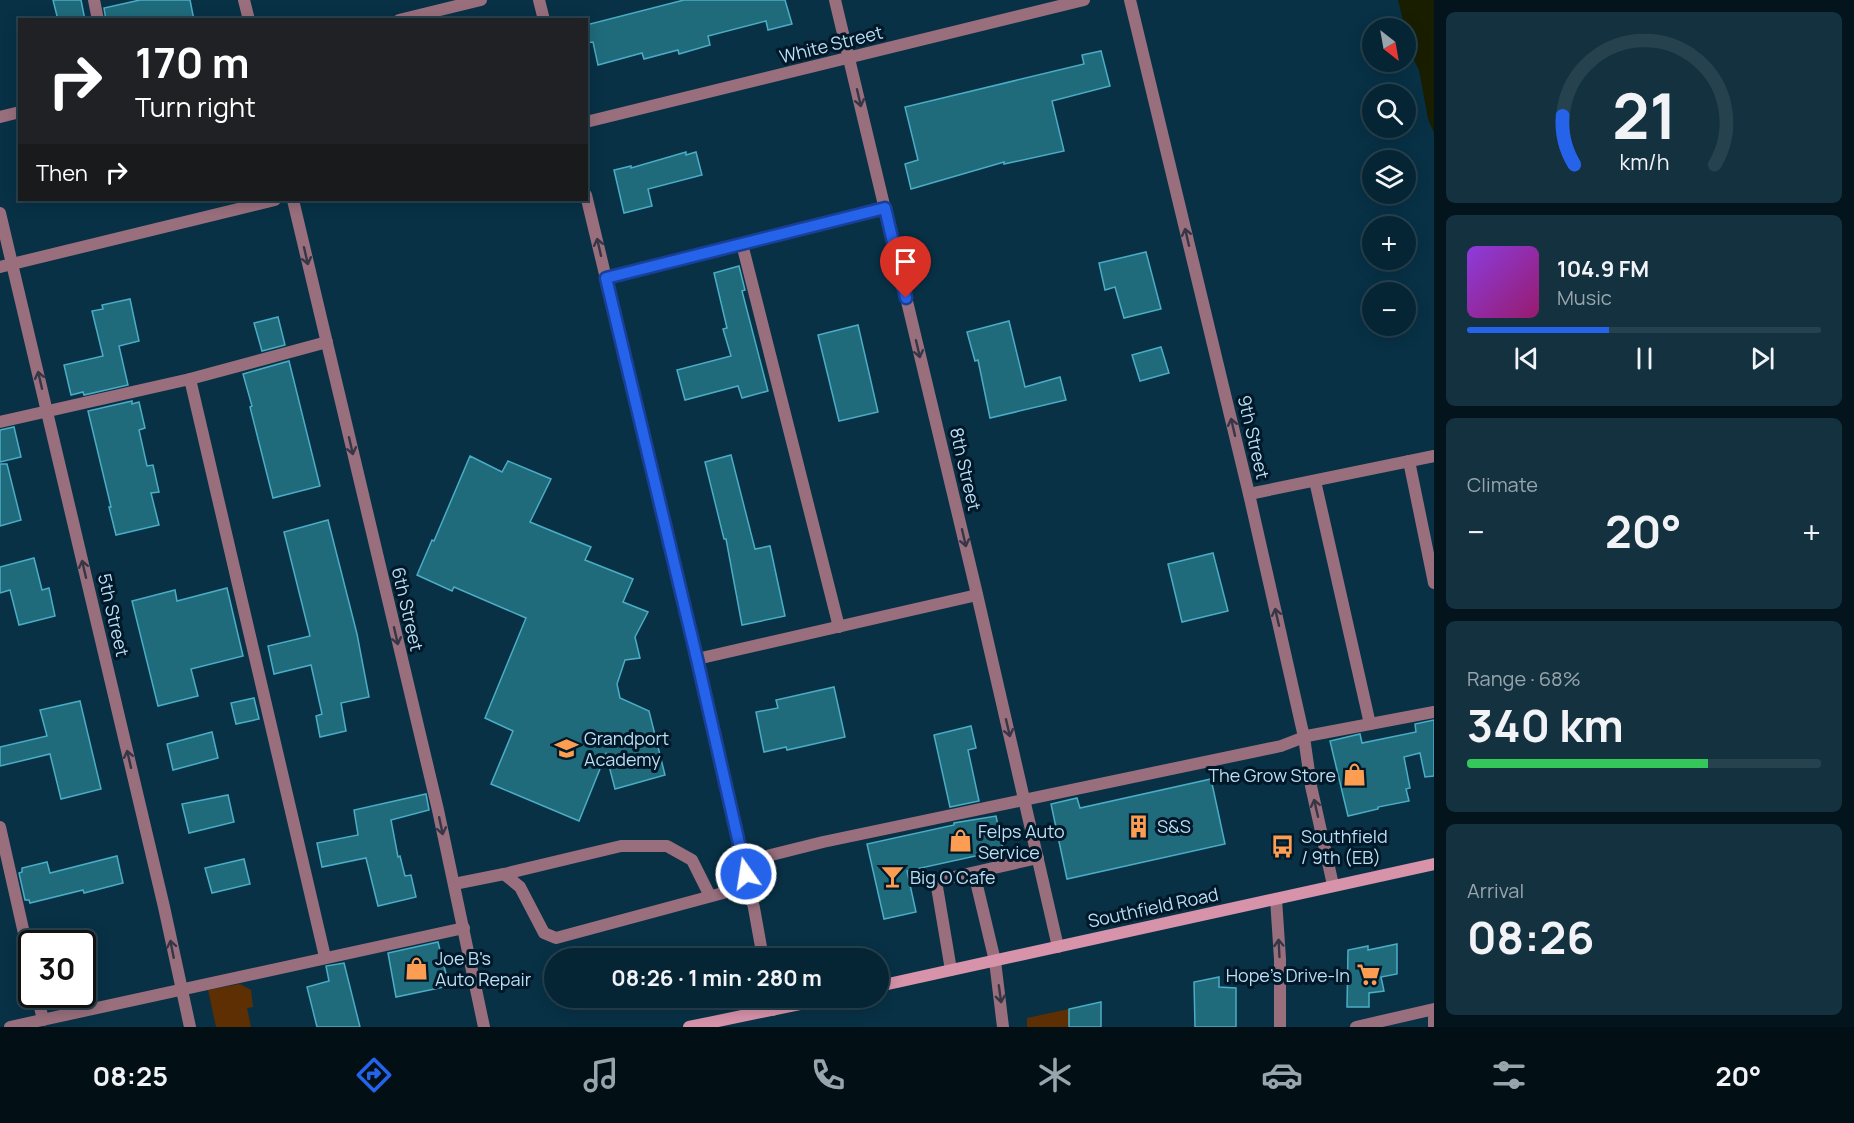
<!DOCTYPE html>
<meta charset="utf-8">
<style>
body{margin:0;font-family:Manrope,sans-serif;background:#143140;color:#f1f3f6;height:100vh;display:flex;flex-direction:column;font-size:22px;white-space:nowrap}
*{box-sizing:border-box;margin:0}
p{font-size:20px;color:#98a5ac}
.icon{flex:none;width:33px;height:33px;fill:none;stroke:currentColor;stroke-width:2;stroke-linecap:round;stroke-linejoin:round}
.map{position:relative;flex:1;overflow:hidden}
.drawer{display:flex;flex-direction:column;gap:12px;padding:12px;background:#03141d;width:420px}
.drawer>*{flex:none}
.top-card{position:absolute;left:18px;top:18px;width:570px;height:183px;border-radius:0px;box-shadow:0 3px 15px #0003,0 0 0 2px #27424f;background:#202124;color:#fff;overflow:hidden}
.needle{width:39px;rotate:149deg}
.fabs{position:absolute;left:1362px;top:18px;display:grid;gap:12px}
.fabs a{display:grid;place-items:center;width:54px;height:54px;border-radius:50%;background:#062534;box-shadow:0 3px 15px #0003,0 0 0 2px #27424f;font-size:30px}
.speed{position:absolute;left:18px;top:930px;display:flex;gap:12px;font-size:30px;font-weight:700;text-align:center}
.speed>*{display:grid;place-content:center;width:78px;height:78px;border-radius:50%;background:#062534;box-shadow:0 3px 15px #0003,0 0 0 2px #27424f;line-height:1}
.speed .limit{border:3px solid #111;border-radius:9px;background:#fff;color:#111}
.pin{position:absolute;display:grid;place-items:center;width:51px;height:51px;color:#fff;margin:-62px -26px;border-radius:50% 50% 50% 0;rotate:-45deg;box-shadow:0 0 6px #0007}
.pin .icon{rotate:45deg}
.me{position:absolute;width:66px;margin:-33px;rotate:347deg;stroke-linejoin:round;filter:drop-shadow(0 0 4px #0008)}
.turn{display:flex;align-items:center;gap:21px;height:126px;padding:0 18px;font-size:27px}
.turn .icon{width:78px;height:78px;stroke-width:2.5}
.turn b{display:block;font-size:42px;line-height:51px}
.then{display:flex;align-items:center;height:57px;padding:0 18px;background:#0003;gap:12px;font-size:22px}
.big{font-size:45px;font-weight:700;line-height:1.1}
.drawer .widget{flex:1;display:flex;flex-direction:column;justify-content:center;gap:9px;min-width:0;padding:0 21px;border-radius:9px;background:#143140}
.drawer .dial{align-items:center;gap:0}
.dial svg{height:156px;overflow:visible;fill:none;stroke:#27424f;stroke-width:7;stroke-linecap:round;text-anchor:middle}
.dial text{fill:#f1f3f6;stroke:none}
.song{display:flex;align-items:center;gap:18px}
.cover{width:72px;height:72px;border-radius:9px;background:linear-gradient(135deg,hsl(270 70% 55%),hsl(320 70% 35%))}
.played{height:6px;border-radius:3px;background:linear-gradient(90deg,#2563eb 40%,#27424f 40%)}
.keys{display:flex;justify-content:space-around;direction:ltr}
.heat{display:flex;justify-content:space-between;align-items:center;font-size:33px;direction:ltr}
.charge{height:9px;border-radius:4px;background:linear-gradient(90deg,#34c759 68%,#27424f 0)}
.trip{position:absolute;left:544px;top:948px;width:345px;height:60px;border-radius:30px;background:#062534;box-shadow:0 3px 15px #0003,0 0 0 2px #27424f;font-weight:700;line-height:60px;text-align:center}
.dock{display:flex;height:96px;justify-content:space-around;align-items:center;background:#020f15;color:#98a5ac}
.dock .icon{width:42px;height:42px}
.dock .active{color:#2563eb}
.dock b{font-size:27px;color:#f1f3f6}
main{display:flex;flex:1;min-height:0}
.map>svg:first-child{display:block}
.green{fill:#5d2f02}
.water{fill:#1a1e00}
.building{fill:#1f6b7c;stroke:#4badc5;stroke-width:1.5}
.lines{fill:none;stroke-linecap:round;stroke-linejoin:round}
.service{stroke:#996f7d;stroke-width:12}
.minor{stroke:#996f7d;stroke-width:12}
.secondary{stroke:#d693aa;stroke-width:12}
.oneway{stroke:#363646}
.route-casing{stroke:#184099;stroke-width:15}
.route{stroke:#2563eb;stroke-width:10}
.labels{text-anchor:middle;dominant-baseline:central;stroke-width:6;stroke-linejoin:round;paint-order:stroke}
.street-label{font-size:18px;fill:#bbdef5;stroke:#001828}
.poi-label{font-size:18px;fill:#bbdef5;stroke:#001828;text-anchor:start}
</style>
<main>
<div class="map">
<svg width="1434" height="1027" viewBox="0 0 1434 1027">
<rect width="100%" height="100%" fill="#083146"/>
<g class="green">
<polygon points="240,984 251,990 253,1007 247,1008 251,1027 216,1027 208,990"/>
<polygon points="1069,1009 1069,1027 1027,1027 1027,1018"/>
</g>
<polygon class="water" points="1398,0 1434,0 1434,133 1428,119 1419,70 1412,56"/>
<g class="building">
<polygon points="53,0 81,0 85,20 58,20"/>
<polygon points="140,0 190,0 194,20 106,20 104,8"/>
<polygon points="684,0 785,0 792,24 768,30 766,21 708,36 710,45 679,54 678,50 644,59 642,53 598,65 593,42 586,43 586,25"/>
<polygon points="1101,51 1110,86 1052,101 1064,151 1004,164 1004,162 911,189 905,164 918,160 905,107 1084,64 1082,55"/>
<polygon points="686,152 686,155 696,152 702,175 648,189 652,206 624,213 614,170 631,166 631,168"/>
<polygon points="1146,252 1161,309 1124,318 1115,287 1105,290 1099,263"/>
<polygon points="739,266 745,290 742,291 768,391 742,398 738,386 685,400 677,370 731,356 723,329 727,328 714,273"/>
<polygon points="130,299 139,341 119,346 128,385 84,395 83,392 71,395 64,365 103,356 92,311 103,309 102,305"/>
<polygon points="278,317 285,345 262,351 254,323"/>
<polygon points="1009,321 1025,387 1060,377 1066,400 990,418 978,360 975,361 967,332"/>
<polygon points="858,325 878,412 839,421 818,335"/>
<polygon points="1161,347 1169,373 1140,381 1132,355"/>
<polygon points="289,361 320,486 273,498 250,407 252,406 243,374"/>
<polygon points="132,401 132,404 139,402 145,428 139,430 147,466 153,465 159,492 151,493 159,525 116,535 109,507 111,507 88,411"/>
<polygon points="14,427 21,457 0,462 0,430"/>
<polygon points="731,455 755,549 770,546 785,616 742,625 726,539 724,539 705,462"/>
<polygon points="470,456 502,472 508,461 551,479 530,522 591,547 585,560 633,579 623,602 648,612 635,637 640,658 625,660 617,684 620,698 649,711 665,775 615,789 606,754 579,821 491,784 513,731 485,718 526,618 454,587 452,591 417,575 432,540 434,541"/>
<polygon points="0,464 7,464 21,520 0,526"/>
<polygon points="328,520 357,634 369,697 341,703 346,731 320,737 316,716 322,714 311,665 274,674 268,646 310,636 284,532"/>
<polygon points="1213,553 1228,611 1182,622 1168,564"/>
<polygon points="34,558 42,590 49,588 55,616 19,625 10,590 0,593 0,567"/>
<polygon points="227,588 243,656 191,669 198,696 158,706 132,601 175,590 177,601"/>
<polygon points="834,687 845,737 787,750 786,747 764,752 756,712 778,708 776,700"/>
<polygon points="254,698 259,719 236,724 231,703"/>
<polygon points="80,701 101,789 61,799 50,754 0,766 0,747 47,736 40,710"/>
<polygon points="1434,720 1434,776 1425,777 1420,753 1404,757 1410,788 1406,789 1409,801 1378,807 1378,809 1348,816 1330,741 1360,734 1362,743 1416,732 1415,724"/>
<polygon points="971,726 976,748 968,750 979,801 950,807 934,735"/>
<polygon points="212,732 218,758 173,770 167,744"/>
<polygon points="1211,779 1225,844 1067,879 1051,804 1077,798 1080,808"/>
<polygon points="426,794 429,810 391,820 398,857 400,856 405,876 411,875 416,897 378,906 366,858 322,867 317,843 358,835 354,810"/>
<polygon points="228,795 234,822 189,833 182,804"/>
<polygon points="996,816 1003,850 907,871 916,912 884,919 867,844 954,825 954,823"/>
<polygon points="117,856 123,883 84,893 83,890 30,903 29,900 25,900 19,873 22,872 22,868 47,862 50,873"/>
<polygon points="244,859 250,884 212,893 205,868"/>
<polygon points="438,942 449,986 396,997 388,953"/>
<polygon points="1397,944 1397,974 1381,977 1384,991 1369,993 1369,1007 1347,1007 1348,950 1368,946 1368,950"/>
<polygon points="344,963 360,1027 317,1027 307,987 329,981 326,966"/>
<polygon points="1219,977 1219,987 1236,988 1236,1027 1195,1027 1194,982"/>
<polygon points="1101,1002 1101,1027 1069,1027 1069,1009"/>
</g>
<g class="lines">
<g class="service">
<polyline points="94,0 98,20"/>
<polyline points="399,20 481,0"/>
<polyline points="0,117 20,112"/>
<polyline points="606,278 742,244"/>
<polyline points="190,379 327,342"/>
<polyline points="0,422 190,379 325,957"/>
<polyline points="1409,461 1434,583"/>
<polyline points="1315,481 1370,724"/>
<polyline points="1249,494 1434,456"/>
<polyline points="839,627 742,244 885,208"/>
<polyline points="697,659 977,595"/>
<polyline points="0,827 32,969"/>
<polyline points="743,862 823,842 1281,746 1307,736 1434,712"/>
<polyline points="974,873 995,961"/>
<polyline points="504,874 621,846 667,846 692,860 710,896"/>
<polyline points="454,884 504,874 520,887 544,933 556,938 749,886"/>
<polyline points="951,970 936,881 1038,858"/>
<polyline points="37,994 43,1020"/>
<polyline points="10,1027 464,928"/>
<polyline points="1356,1027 1434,1009"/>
<polyline points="1434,1027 1434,1018"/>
</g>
<g class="minor">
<polyline points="244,0 249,20"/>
<polyline points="539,0 544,20"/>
<polyline points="835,0 976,590 1058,947"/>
<polyline points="1130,0 1249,494 1304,737 1311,786 1333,885"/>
<polyline points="586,122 1084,0"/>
<polyline points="586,195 696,654 754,908 763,958"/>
<polyline points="293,200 438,810 484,1027"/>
<polyline points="0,213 164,907 190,1027"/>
<polyline points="0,267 275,200"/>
<polyline points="1276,899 1280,959 1280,1027"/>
<polyline points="995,961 1003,1027"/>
<polyline points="771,998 773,1010"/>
</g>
<g class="secondary">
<polyline points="879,986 1434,864"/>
<polyline points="689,1027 829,998"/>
</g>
</g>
<defs><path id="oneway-shaft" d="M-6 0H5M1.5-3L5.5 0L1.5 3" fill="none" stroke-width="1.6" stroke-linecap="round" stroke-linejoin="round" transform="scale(1.5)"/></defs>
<g class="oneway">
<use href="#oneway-shaft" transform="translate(859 98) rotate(77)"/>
<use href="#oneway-shaft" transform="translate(1187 237) rotate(-103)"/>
<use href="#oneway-shaft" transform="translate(599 247) rotate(-103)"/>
<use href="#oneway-shaft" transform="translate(306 256) rotate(77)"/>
<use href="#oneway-shaft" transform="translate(918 349) rotate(77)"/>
<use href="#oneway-shaft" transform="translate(40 380) rotate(-103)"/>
<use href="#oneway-shaft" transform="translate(1233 427) rotate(-103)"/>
<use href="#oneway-shaft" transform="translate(351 446) rotate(77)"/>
<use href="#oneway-shaft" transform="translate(964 538) rotate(77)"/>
<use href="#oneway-shaft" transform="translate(84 569) rotate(-103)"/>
<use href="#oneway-shaft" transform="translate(1277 617) rotate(-103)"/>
<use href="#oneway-shaft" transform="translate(396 636) rotate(77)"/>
<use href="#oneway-shaft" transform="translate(1008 728) rotate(77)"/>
<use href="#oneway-shaft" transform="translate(129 759) rotate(-103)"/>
<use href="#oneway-shaft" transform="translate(1316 808) rotate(-103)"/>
<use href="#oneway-shaft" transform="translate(441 826) rotate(78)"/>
<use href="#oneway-shaft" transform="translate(1279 948) rotate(-93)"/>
<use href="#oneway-shaft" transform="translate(172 949) rotate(-101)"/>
<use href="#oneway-shaft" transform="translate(1000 994) rotate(82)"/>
</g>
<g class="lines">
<defs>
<polyline id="route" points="746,874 697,659 606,278 885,208 906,298"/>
</defs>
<use href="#route" class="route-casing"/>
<use href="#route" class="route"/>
</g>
<defs>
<symbol id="school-bare" viewBox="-9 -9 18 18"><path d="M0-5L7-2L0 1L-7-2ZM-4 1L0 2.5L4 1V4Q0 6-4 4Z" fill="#fc9d52" stroke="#001828" stroke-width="2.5" paint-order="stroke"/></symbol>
<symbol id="shop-bare" viewBox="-9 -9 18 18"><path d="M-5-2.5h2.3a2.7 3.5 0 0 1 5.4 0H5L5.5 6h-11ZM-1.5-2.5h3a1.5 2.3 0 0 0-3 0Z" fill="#fc9d52" stroke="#001828" stroke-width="2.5" paint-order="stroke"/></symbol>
<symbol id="building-bare" viewBox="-9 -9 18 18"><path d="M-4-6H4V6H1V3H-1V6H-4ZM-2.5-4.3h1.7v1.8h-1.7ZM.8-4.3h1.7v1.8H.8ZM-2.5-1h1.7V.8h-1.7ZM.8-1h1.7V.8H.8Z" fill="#fc9d52" stroke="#001828" stroke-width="2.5" paint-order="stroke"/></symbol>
<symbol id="bus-bare" viewBox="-9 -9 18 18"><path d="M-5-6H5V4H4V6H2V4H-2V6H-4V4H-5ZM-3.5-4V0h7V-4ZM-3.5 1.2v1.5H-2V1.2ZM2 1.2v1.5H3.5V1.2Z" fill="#fc9d52" stroke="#001828" stroke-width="2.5" paint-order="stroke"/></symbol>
<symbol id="bar-bare" viewBox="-9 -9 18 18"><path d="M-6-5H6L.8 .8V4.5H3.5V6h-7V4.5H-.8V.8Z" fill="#fc9d52" stroke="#001828" stroke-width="2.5" paint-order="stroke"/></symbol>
<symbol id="supermarket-bare" viewBox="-9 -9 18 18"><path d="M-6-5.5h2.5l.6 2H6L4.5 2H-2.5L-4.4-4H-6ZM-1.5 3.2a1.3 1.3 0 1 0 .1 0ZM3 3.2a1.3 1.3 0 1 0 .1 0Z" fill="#fc9d52" stroke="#001828" stroke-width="2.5" paint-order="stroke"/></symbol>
</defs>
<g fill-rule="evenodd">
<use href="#school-bare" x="550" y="732" width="33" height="33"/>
<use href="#shop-bare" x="1338" y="758" width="33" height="33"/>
<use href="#building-bare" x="1122" y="810" width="33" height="33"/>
<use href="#shop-bare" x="944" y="824" width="33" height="33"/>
<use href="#bus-bare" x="1266" y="830" width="33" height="33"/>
<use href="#bar-bare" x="876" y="860" width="33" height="33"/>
<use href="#shop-bare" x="400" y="952" width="33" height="33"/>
<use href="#supermarket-bare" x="1352" y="958" width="33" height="33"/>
</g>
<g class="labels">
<g class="street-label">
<text transform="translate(831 44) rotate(-14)">White Street</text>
<text transform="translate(1254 437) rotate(77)">9th Street</text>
<text transform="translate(966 469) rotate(77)">8th Street</text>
<text transform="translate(408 609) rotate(77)">6th Street</text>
<text transform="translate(114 615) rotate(77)">5th Street</text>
<text transform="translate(1153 907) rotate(-12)">Southfield Road</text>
</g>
<g class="poi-label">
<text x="584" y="738">Grandport<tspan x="584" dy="21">Academy</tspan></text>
<text x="1336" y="775" text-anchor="end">The Grow Store</text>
<text x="1157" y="826">S&amp;S</text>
<text x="978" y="831">Felps Auto<tspan x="978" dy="21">Service</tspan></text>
<text x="1301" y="836">Southfield<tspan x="1301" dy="21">/ 9th (EB)</tspan></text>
<text x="910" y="877">Big O Cafe</text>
<text x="435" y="958">Joe B's<tspan x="435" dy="21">Auto Repair</tspan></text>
<text x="1350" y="975" text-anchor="end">Hope's Drive-In</text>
</g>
</g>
</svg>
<div class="fabs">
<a><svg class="needle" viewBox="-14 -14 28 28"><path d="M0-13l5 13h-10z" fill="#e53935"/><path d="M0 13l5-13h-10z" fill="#98a5ac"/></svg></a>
<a><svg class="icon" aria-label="search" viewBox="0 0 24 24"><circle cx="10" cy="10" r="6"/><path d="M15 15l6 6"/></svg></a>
<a><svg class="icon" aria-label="layers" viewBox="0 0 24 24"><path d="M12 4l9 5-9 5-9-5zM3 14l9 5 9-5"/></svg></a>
<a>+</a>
<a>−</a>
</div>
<div class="speed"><div class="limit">30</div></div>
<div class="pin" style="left:906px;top:298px;background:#d93025"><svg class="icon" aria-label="arrive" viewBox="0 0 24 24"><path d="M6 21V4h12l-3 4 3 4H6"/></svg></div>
<svg class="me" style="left:746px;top:874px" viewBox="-20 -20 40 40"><circle r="17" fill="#2563eb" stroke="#fff" stroke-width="3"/><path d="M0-11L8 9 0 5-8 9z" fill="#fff"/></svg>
<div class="trip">08:26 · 1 min · 280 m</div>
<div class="top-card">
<div class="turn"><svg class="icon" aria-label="right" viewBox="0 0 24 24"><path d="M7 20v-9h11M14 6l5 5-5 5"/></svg><div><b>170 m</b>Turn right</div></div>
<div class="then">Then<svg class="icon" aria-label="right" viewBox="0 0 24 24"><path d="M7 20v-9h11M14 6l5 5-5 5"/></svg></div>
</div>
</div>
<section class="drawer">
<div class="widget dial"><svg viewBox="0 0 100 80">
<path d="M14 69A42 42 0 1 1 86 69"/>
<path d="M14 69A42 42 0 0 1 8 44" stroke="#2563eb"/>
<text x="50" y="56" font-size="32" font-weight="700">21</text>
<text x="50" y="72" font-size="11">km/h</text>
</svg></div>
<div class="widget">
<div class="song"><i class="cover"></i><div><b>104.9 FM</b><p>Music</p></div></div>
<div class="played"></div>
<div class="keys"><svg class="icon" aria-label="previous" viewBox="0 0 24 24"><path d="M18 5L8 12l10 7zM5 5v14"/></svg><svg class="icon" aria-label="pause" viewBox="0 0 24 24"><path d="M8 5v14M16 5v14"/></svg><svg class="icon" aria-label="next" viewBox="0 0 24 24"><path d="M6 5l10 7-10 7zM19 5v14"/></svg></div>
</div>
<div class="widget"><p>Climate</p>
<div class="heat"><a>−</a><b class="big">20°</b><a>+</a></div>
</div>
<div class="widget"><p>Range · 68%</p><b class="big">340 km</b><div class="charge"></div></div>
<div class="widget"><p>Arrival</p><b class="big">08:26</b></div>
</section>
</main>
<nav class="dock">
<b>08:25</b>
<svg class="icon active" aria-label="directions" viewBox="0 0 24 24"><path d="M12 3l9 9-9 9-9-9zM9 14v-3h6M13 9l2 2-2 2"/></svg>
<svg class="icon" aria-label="music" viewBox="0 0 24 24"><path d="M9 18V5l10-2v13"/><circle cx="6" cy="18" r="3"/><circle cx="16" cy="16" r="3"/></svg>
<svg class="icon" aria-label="phone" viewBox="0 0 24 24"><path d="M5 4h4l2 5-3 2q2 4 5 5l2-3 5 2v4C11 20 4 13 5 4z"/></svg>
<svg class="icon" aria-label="climate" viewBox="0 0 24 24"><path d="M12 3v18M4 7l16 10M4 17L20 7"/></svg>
<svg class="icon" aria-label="car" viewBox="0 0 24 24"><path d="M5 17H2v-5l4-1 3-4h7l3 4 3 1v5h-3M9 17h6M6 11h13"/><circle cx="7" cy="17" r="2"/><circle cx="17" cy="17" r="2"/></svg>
<svg class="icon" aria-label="filters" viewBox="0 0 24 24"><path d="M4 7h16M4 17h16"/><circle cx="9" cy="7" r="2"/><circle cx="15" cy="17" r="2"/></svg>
<b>20°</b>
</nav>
